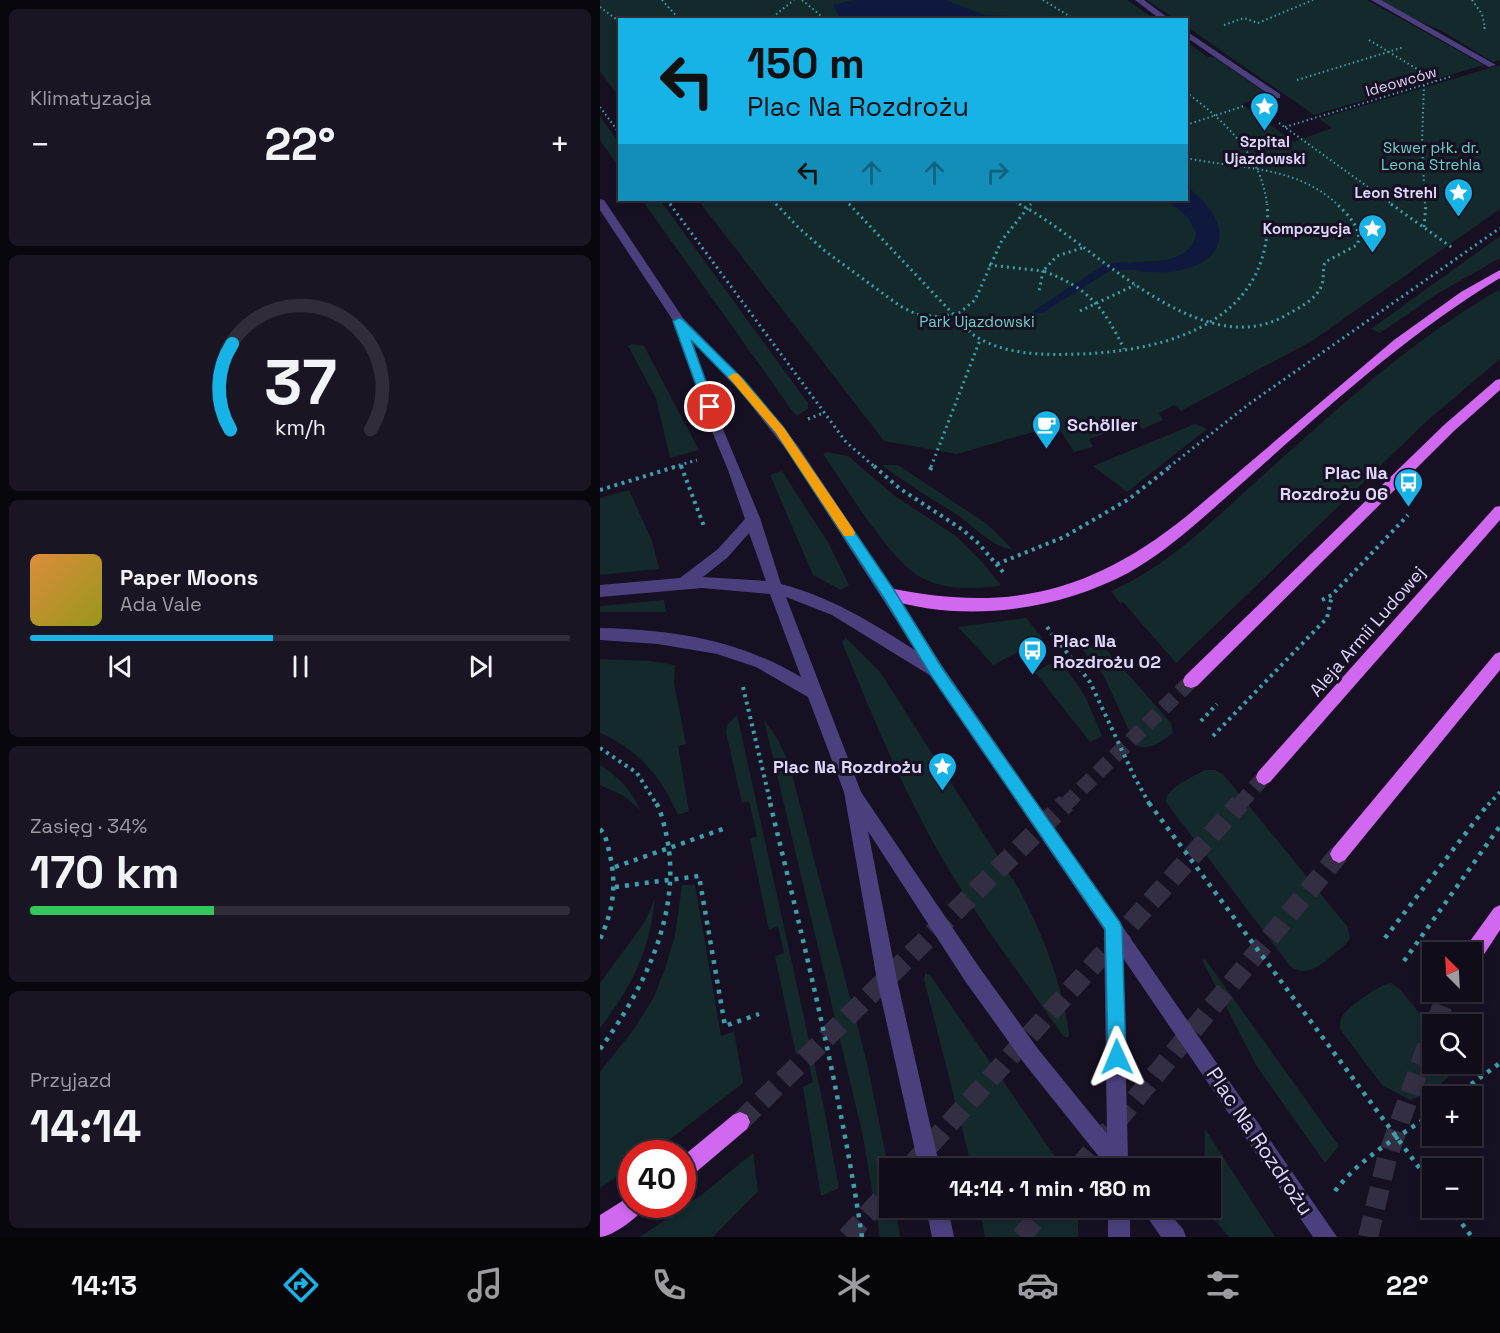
<!DOCTYPE html>
<html lang="pl">
<meta charset="utf-8">
<style>
body{margin:0;font-family:"Space Grotesk",sans-serif;background:#191523;color:#f1f3f6;height:100vh;display:flex;flex-direction:column;font-size:22px;white-space:nowrap}
*{box-sizing:border-box;margin:0}
p{font-size:20px;color:#9c9ba2}
.icon{flex:none;width:33px;height:33px;fill:none;stroke:currentColor;stroke-width:2;stroke-linecap:round;stroke-linejoin:round}
.map{position:relative;flex:1;overflow:hidden}
.sheet{display:flex;flex-direction:column;gap:9px;padding:9px;background:#09070e;width:600px}
.sheet>*{flex:none}
.guide{position:absolute;left:18px;top:18px;width:570px;height:183px;border-radius:0px;box-shadow:0 3px 9px #0003,0 0 0 2px #302c39;background:#17b2e6;color:#111;overflow:hidden}
.needle{width:39px;rotate:336deg}
.fabs{position:absolute;left:822px;top:942px;display:grid;gap:12px}
.fabs a{display:grid;place-items:center;width:60px;height:60px;border-radius:0px;background:#100c1a;box-shadow:0 3px 9px #0003,0 0 0 2px #302c39;font-size:30px}
.speed{position:absolute;left:18px;top:1140px;display:flex;gap:12px;font-size:30px;font-weight:700;text-align:center}
.speed>*{display:grid;place-content:center;width:78px;height:78px;border-radius:50%;background:#100c1a;box-shadow:0 3px 9px #0003,0 0 0 2px #302c39;line-height:1}
.speed .limit{border:9px solid #d22;background:#fff;color:#111}
.pin{position:absolute;display:grid;place-items:center;width:51px;height:51px;color:#fff;margin:-26px;border:3px solid #fff;border-radius:50%;box-shadow:0 2px 6px #0007}
.me{position:absolute;width:66px;margin:-33px;rotate:359deg;stroke-linejoin:round;filter:drop-shadow(0 0 4px #0008)}
.turn{display:flex;align-items:center;gap:21px;height:126px;padding:0 30px;font-size:27px}
.turn .icon{width:78px;height:78px;stroke-width:2.5}
.turn b{display:block;font-size:42px;line-height:51px}
.lanes{display:flex;align-items:center;height:57px;padding:0 30px;background:#0003;justify-content:center;gap:30px;direction:ltr}
.lanes .off{opacity:.35}
.big{font-size:45px;font-weight:600;line-height:1.1}
.sheet .tile{flex:1;display:flex;flex-direction:column;justify-content:center;gap:9px;min-width:0;padding:0 21px;border-radius:9px;background:#191523}
.sheet .dial{align-items:center;gap:0}
.dial svg{height:156px;overflow:visible;fill:none;stroke:#302c39;stroke-width:7;stroke-linecap:round;text-anchor:middle}
.dial text{fill:#f1f3f6;stroke:none}
.song{display:flex;align-items:center;gap:18px}
.cover{width:72px;height:72px;border-radius:9px;background:linear-gradient(135deg,hsl(30 70% 55%),hsl(60 70% 35%))}
.played{height:6px;border-radius:3px;background:linear-gradient(90deg,#17b2e6 45%,#302c39 45%)}
.keys{display:flex;justify-content:space-around;direction:ltr}
.heat{display:flex;justify-content:space-between;align-items:center;font-size:33px;direction:ltr}
.charge{height:9px;border-radius:4px;background:linear-gradient(90deg,#34c759 34%,#302c39 0)}
.trip{position:absolute;left:279px;top:1158px;width:342px;height:60px;border-radius:0px;background:#100c1a;box-shadow:0 3px 9px #0003,0 0 0 2px #302c39;font-weight:600;line-height:60px;text-align:center}
.tab-bar{display:flex;height:96px;justify-content:space-around;align-items:center;background:#06050a;color:#9c9ba2}
.tab-bar .icon{width:42px;height:42px}
.tab-bar .active{color:#17b2e6}
.tab-bar b{font-size:27px;color:#f1f3f6}
main{display:flex;flex:1;min-height:0}
.map>svg:first-child{display:block}
.green{fill:#14292c}
.water{fill:#0f193d}
.lines{fill:none;stroke-linecap:round;stroke-linejoin:round}
.stream{fill:#0f193d;fill-rule:evenodd}
.major-tunnel-far1{stroke:#342e43;stroke-width:15;stroke-dasharray:15 8;stroke-linecap:butt}
.major-tunnel{stroke:#342e43;stroke-width:20;stroke-dasharray:20 10;stroke-linecap:butt}
.path-far3{stroke:#3ba0aa;stroke-width:2;stroke-dasharray:1.5 3;stroke-linecap:butt}
.path-far2{stroke:#3ba0aa;stroke-width:3;stroke-dasharray:2 4;stroke-linecap:butt}
.path-far1{stroke:#3ba0aa;stroke-width:4;stroke-dasharray:3 4.5;stroke-linecap:butt}
.path{stroke:#3ba0aa;stroke-width:4.5;stroke-dasharray:4 6;stroke-linecap:butt}
.minor{fill:#4b407d;fill-rule:evenodd}
.major{fill:#d168f0;fill-rule:evenodd}
.route{fill:#17b2e6;stroke:#0f7496;stroke-width:1.5}
.slow{fill:#f59e0b}
.labels{text-anchor:middle;dominant-baseline:central;stroke-width:6;stroke-linejoin:round;paint-order:stroke}
.far-street-label{font-size:15px;fill:#dfd6fb;stroke:#161022}
.far-poi-label{font-size:15px;font-weight:bold;fill:#dfd6fb;stroke:#161022;text-anchor:end}
.far-park-label{font-size:15px;fill:#69d4c9;stroke:#161022}
.poi-label{font-size:18px;font-weight:bold;fill:#dfd6fb;stroke:#161022;text-anchor:start}
.street-label{font-size:18px;fill:#dfd6fb;stroke:#161022}
.near-street-label{font-size:21px;fill:#dfd6fb;stroke:#161022}
</style>
<main>
<section class="sheet">
<div class="tile"><p>Klimatyzacja</p>
<div class="heat"><a>−</a><b class="big">22°</b><a>+</a></div>
</div>
<div class="tile dial"><svg viewBox="0 0 100 80">
<path d="M14 69A42 42 0 1 1 86 69"/>
<path d="M14 69A42 42 0 0 1 15 25" stroke="#17b2e6"/>
<text x="50" y="56" font-size="32" font-weight="700">37</text>
<text x="50" y="72" font-size="11">km/h</text>
</svg></div>
<div class="tile">
<div class="song"><i class="cover"></i><div><b>Paper Moons</b><p>Ada Vale</p></div></div>
<div class="played"></div>
<div class="keys"><svg class="icon" aria-label="previous" viewBox="0 0 24 24"><path d="M18 5L8 12l10 7zM5 5v14"/></svg><svg class="icon" aria-label="pause" viewBox="0 0 24 24"><path d="M8 5v14M16 5v14"/></svg><svg class="icon" aria-label="next" viewBox="0 0 24 24"><path d="M6 5l10 7-10 7zM19 5v14"/></svg></div>
</div>
<div class="tile"><p>Zasięg · 34%</p><b class="big">170 km</b><div class="charge"></div></div>
<div class="tile"><p>Przyjazd</p><b class="big">14:14</b></div>
</section>
<div class="map">
<svg width="900" height="1237" viewBox="0 0 900 1237">
<rect width="100%" height="100%" fill="#161022"/>
<g class="green">
<polygon points="0,0 527,0 555,19 20,20 19,97 0,71"/>
<polygon points="547,0 767,0 884,65 714,115 587,27 586,20 575,19"/>
<polygon points="781,0 900,0 900,60 893,62 842,31 807,16"/>
<polygon points="587,42 608,57 614,57 668,95 642,104 694,142 732,128 719,119 900,65 900,209 712,341 581,411 574,405 559,413 563,420 542,429 537,423 489,439 493,447 474,452 457,425 357,454 284,441 98,200 586,200"/>
<polygon points="0,116 19,143 19,167 0,140"/>
<polygon points="42,200 60,200 208,403 208,409 196,416"/>
<polygon points="900,236 900,258 837,294 780,333 771,329"/>
<path d="M900,289V359L829,419L576,663L523,602L520,603L511,591C569,566 613,520 660,478C736,410 811,340 900,289Z"/>
<polygon points="32,344 44,346 99,450 70,458 56,398 28,346"/>
<polygon points="595,424 607,429 527,492 493,466"/>
<path d="M227,452L248,456L296,497L356,536L384,564L401,586C375,588 348,591 324,579C290,563 246,486 223,454Z"/>
<path d="M282,465H298L387,524L413,550C391,546 376,528 359,516C333,499 306,484 282,465Z"/>
<polygon points="182,471 229,544 249,585 241,590 213,575 170,475"/>
<polygon points="29,490 52,541 59,569 0,575 0,498"/>
<polygon points="64,600 66,612 0,612 0,606"/>
<polygon points="426,618 443,639 393,665 358,627"/>
<path d="M246,638L280,672L419,889C443,935 462,982 469,1034L468,1038L463,1036C422,977 378,919 342,858C302,789 272,715 242,642Z"/>
<path d="M494,645L505,648L571,723L573,733C563,741 548,753 535,744L504,676L481,648Z"/>
<path d="M0,659L50,661L75,665L74,683L86,744L78,746L89,811L78,815C62,778 38,749 0,733Z"/>
<polygon points="459,659 485,696 502,736 490,742 435,672"/>
<polygon points="137,715 223,1103 239,1188 221,1196 203,1087 213,1082 206,1053 196,1055 175,956 184,953 178,926 169,930 150,839 157,836 149,801 142,803 126,732 128,724"/>
<polygon points="164,720 178,740 189,763 267,1063 289,1171 290,1208 296,1208 300,1237 280,1237 263,1136"/>
<path d="M0,765C18,777 32,790 40,810L24,796L0,785Z"/>
<path d="M605,770H615L623,774L747,926L750,938L746,944C730,956 708,983 689,965L566,802C566,787 593,777 605,770Z"/>
<polygon points="82,885 95,885 121,1036 134,1031 143,1083 52,1153 32,1154 31,1167 0,1188 0,1072 34,1029 54,997 66,966 75,935"/>
<path d="M55,898C50,950 32,987 0,1028V983L45,922Z"/>
<polygon points="605,959 739,1146 725,1163 656,1065 602,960"/>
<polygon points="325,973 330,975 463,1168 372,1168 324,979"/>
<path d="M791,983L801,990L832,1029V1064H855C853,1080 825,1095 810,1100L782,1085L740,1029C740,1024 740,1020 743,1015C750,1006 780,984 791,983Z"/>
<polygon points="605,1129 675,1237 629,1237 606,1210 604,1208 610,1208 610,1168 604,1168"/>
<polygon points="153,1153 158,1191 113,1237 40,1237 104,1193"/>
<polygon points="379,1208 478,1208 478,1237 385,1237"/>
</g>
<g class="water">
<polygon points="253,0 346,0 384,15 411,16 420,19 240,19 233,5"/>
<path d="M587,187C633,220 633,265 569,272C556,274 541,271 528,269L531,262C553,262 592,263 596,233L588,218L568,200H586Z"/>
</g>
<g class="lines">
<polygon class="stream" points="520,262 547,264 552,267 547,270 511,270 442,313 434,313 433,311 504,265"/>
<g class="major-tunnel-far1">
<polyline points="465,805 591,681"/>
<polyline points="639,805 664,777"/>
</g>
<g class="major-tunnel">
<polyline points="835,1024 848,992"/>
<polyline points="140,1122 466,803"/>
<polyline points="309,1168 640,803"/>
<polyline points="478,1168 739,854"/>
<polyline points="247,1237 290,1190"/>
<polyline points="421,1237 445,1208"/>
<polyline points="768,1237 787,1158 832,1032"/>
</g>
<g class="path-far3">
<polyline points="62,0 80,20"/>
<polyline points="202,0 226,20"/>
<polyline points="443,0 476,20"/>
<polyline points="872,0 882,14 885,28 881,28"/>
<polyline points="0,7 20,22"/>
<polyline points="169,20 194,0"/>
<polyline points="624,25 644,18 658,23 713,0"/>
<polyline points="769,40 837,81"/>
<polyline points="697,80 804,47"/>
<polyline points="824,85 822,142 825,205"/>
<path d="M586,92C624,121 662,155 667,205"/>
<polyline points="0,107 20,134"/>
<polyline points="679,123 793,205"/>
<polyline points="586,125 644,106"/>
<polyline points="685,127 853,76"/>
<path d="M586,158C639,169 696,165 738,205"/>
<polyline points="67,200 71,205"/>
<polyline points="173,200 177,205"/>
<polyline points="246,200 251,205"/>
<polyline points="412,200 422,205"/>
<polyline points="430,205 435,200"/>
</g>
<g class="path-far2">
<polyline points="70,204 246,442 275,467"/>
<polyline points="176,204 198,227 225,251 300,306 316,314 338,317 359,313 375,300 402,240 431,204"/>
<path d="M249,204L372,334C405,356 443,355 482,354C576,350 677,317 667,204"/>
<path d="M419,204C491,240 600,368 688,314C699,308 714,300 720,289C725,281 722,271 725,262L757,245C764,230 747,214 737,204"/>
<polyline points="791,204 854,249"/>
<polyline points="824,227 826,204"/>
<path d="M482,248L457,256L443,271C487,287 504,307 524,349"/>
<polyline points="389,265 443,271 439,292"/>
<polyline points="480,311 535,285"/>
<polyline points="208,419 223,413"/>
<polyline points="81,465 82,467"/>
<polyline points="73,467 97,460"/>
<polyline points="331,467 380,340"/>
<polyline points="569,467 649,404 900,228"/>
</g>
<g class="path-far1">
<polyline points="81,466 105,529"/>
<polyline points="274,466 299,488 363,530 379,544 403,572"/>
<polyline points="330,470 332,466"/>
<polyline points="0,490 78,466"/>
<polyline points="397,564 464,537 529,499 571,466"/>
<polyline points="722,600 732,595 808,515"/>
<polyline points="447,627 490,682 534,776 550,805"/>
<polyline points="143,687 171,805"/>
<polyline points="601,721 617,704"/>
<polyline points="613,736 727,618 732,595"/>
<polyline points="0,748 37,773 57,805"/>
<polyline points="888,805 900,792"/>
</g>
<g class="path">
<path d="M170,803C205,947 240,1090 262,1237"/>
<polyline points="549,803 832,1185"/>
<path d="M0,829C6,835 7,843 9,851C17,883 14,909 0,939"/>
<polyline points="15,867 123,829"/>
<polyline points="15,887 99,876 125,1026 159,1014"/>
<polyline points="785,938 889,803"/>
<polyline points="804,961 900,826"/>
<path d="M0,1049C45,988 85,907 65,829C63,821 61,811 56,803"/>
<polyline points="855,1096 900,1063"/>
<path d="M735,1191C761,1157 797,1138 832,1114"/>
<polyline points="850,1208 872,1237"/>
</g>
<g class="minor">
<polygon points="535,0 544,0 571,20 561,20"/>
<polygon points="771,0 781,0 896,65 889,67"/>
<polygon points="586,31 680,94 680,98 674,98 586,37"/>
<path d="M0,199L4,200L83,318L144,380L198,446L294,590L343,667L737,1237H713L523,958L528,1160L532,1168H508L424,1063L365,981L268,831L297,980L340,1168H319L277,980L244,792L208,697L156,667L117,654L58,644L0,640V628C73,630 137,639 201,677L170,594L102,588L0,597V585L80,578L118,549L145,519L128,470L111,429L76,325L0,210ZM92,341L136,386L188,452L316,651C273,623 231,597 181,584L160,518L123,429ZM149,533L166,581L103,577L128,557ZM186,597L232,615L331,676L504,930L507,1134L438,1049L379,967L261,792Z"/>
<polygon points="326,1208 348,1208 354,1237 332,1237"/>
<rect x="508" y="1208" width="22" height="29"/>
<polygon points="541,1208 565,1208 583,1229 586,1237 561,1237"/>
</g>
<g class="major">
<path d="M900,270V278C789,345 696,437 598,522C576,541 553,559 528,573C456,611 362,624 284,598L282,594L284,590L289,588C409,613 493,592 588,515L794,340L861,292Z"/>
<polygon points="900,379 900,390 854,431 597,686 591,688 585,686 583,681 585,676 844,425 896,380"/>
<polygon points="900,506 900,520 670,782 664,785 658,782 656,777 658,772 895,507"/>
<polygon points="900,652 900,670 745,860 739,863 733,860 730,854 733,848 895,654"/>
<polygon points="900,905 900,930 879,962 872,964 872,952 864,952 865,948 894,908"/>
<polygon points="140,1112 147,1115 150,1122 147,1129 89,1178 82,1181 82,1157 133,1115"/>
<path d="M32,1195V1204H47C42,1215 12,1237 0,1237V1215Z"/>
</g>
</g>
<polygon class="route" points="79,318 82,319 144,380 184,428 294,590 342,668 519,921 522,927 526,1057 524,1064 517,1066 511,1064 508,1057 505,929 332,677 284,598 176,433 136,386 91,340 115,407 110,411 105,410 73,321"/>
<polygon class="slow" points="134,373 138,374 184,428 253,529 255,533 253,536 244,536 176,433 130,379 128,377"/>
<defs>
<symbol id="sight-pin" viewBox="-11 -11 22 30"><path d="M0 17L-7.5 6A9.5 9.5 0 1 1 7.5 6Z" fill="#17b2e6" stroke="#161022"/><path d="M0-6L1.8-2.2L6-1.7L2.9 1.2L3.7 5.4L0 3.3L-3.7 5.4L-2.9 1.2L-6-1.7L-1.8-2.2Z" fill="#fff"/></symbol>
<symbol id="cafe-pin" viewBox="-11 -11 22 30"><path d="M0 17L-7.5 6A9.5 9.5 0 1 1 7.5 6Z" fill="#17b2e6" stroke="#161022"/><path d="M-5.5-4.5H6V0H3Q3 3.5 0 3.5H-2.5Q-5.5 3.5-5.5 0ZM3-3.2v2h1.7v-2ZM-6 4.5H4V6H-6Z" fill="#fff"/></symbol>
<symbol id="bus-pin" viewBox="-11 -11 22 30"><path d="M0 17L-7.5 6A9.5 9.5 0 1 1 7.5 6Z" fill="#17b2e6" stroke="#161022"/><path d="M-5-6H5V4H4V6H2V4H-2V6H-4V4H-5ZM-3.5-4V0h7V-4ZM-3.5 1.2v1.5H-2V1.2ZM2 1.2v1.5H3.5V1.2Z" fill="#fff"/></symbol>
</defs>
<g fill-rule="evenodd">
<use href="#sight-pin" x="648" y="90" width="33" height="45"/>
<use href="#sight-pin" x="842" y="176" width="33" height="45"/>
<use href="#sight-pin" x="756" y="212" width="33" height="45"/>
<use href="#cafe-pin" x="430" y="408" width="33" height="45"/>
<use href="#bus-pin" x="792" y="466" width="33" height="45"/>
<use href="#bus-pin" x="416" y="634" width="33" height="45"/>
<use href="#sight-pin" x="326" y="750" width="33" height="45"/>
</g>
<g class="labels">
<g class="far-street-label">
<text transform="translate(801 81) rotate(-16)">Ideowców</text>
</g>
<g class="far-poi-label">
<text x="665" y="141" text-anchor="middle">Szpital<tspan x="665" dy="17">Ujazdowski</tspan></text>
<text x="837" y="192">Leon Strehl</text>
<text x="751" y="228">Kompozycja</text>
</g>
<g class="far-park-label">
<text x="831" y="147">Skwer płk. dr.<tspan x="831" dy="17">Leona Strehla</tspan></text>
<text x="377" y="321">Park Ujazdowski</text>
</g>
<g class="poi-label">
<text x="467" y="424">Schöller</text>
<text x="788" y="472" text-anchor="end">Plac Na<tspan x="788" dy="21">Rozdrożu 06</tspan></text>
<text x="453" y="640">Plac Na<tspan x="453" dy="21">Rozdrożu 02</tspan></text>
<text x="322" y="766" text-anchor="end">Plac Na Rozdrożu</text>
</g>
<g class="street-label">
<text transform="translate(767 631) rotate(-49)">Aleja Armii Ludowej</text>
</g>
<g class="near-street-label">
<text transform="translate(660 1141) rotate(56)">Plac Na Rozdrożu</text>
</g>
</g>
</svg>
<div class="fabs">
<a><svg class="needle" viewBox="-14 -14 28 28"><path d="M0-13l5 13h-10z" fill="#e53935"/><path d="M0 13l5-13h-10z" fill="#9c9ba2"/></svg></a>
<a><svg class="icon" aria-label="search" viewBox="0 0 24 24"><circle cx="10" cy="10" r="6"/><path d="M15 15l6 6"/></svg></a>
<a>+</a>
<a>−</a>
</div>
<div class="speed"><div class="limit">40</div></div>
<div class="pin" style="left:110px;top:407px;background:#d93025"><svg class="icon" aria-label="arrive" viewBox="0 0 24 24"><path d="M6 21V4h12l-3 4 3 4H6"/></svg></div>
<svg class="me" style="left:517px;top:1057px" viewBox="-20 -20 40 40"><path d="M0-17L14 15 0 8-14 15z" fill="#17b2e6" stroke="#fff" stroke-width="4"/></svg>
<div class="trip">14:14 · 1 min · 180 m</div>
<div class="guide">
<div class="turn"><svg class="icon" aria-label="left" viewBox="0 0 24 24"><path d="M17 20v-9H6M10 6l-5 5 5 5"/></svg><div><b>150 m</b>Plac Na Rozdrożu</div></div>
<div class="lanes"><svg class="icon" aria-label="left" viewBox="0 0 24 24"><path d="M17 20v-9H6M10 6l-5 5 5 5"/></svg><svg class="icon off" aria-label="ahead" viewBox="0 0 24 24"><path d="M12 20V5M6 11l6-6 6 6"/></svg><svg class="icon off" aria-label="ahead" viewBox="0 0 24 24"><path d="M12 20V5M6 11l6-6 6 6"/></svg><svg class="icon off" aria-label="right" viewBox="0 0 24 24"><path d="M7 20v-9h11M14 6l5 5-5 5"/></svg></div>
</div>
</div>
</main>
<nav class="tab-bar">
<b>14:13</b>
<svg class="icon active" aria-label="directions" viewBox="0 0 24 24"><path d="M12 3l9 9-9 9-9-9zM9 14v-3h6M13 9l2 2-2 2"/></svg>
<svg class="icon" aria-label="music" viewBox="0 0 24 24"><path d="M9 18V5l10-2v13"/><circle cx="6" cy="18" r="3"/><circle cx="16" cy="16" r="3"/></svg>
<svg class="icon" aria-label="phone" viewBox="0 0 24 24"><path d="M5 4h4l2 5-3 2q2 4 5 5l2-3 5 2v4C11 20 4 13 5 4z"/></svg>
<svg class="icon" aria-label="climate" viewBox="0 0 24 24"><path d="M12 3v18M4 7l16 10M4 17L20 7"/></svg>
<svg class="icon" aria-label="car" viewBox="0 0 24 24"><path d="M5 17H2v-5l4-1 3-4h7l3 4 3 1v5h-3M9 17h6M6 11h13"/><circle cx="7" cy="17" r="2"/><circle cx="17" cy="17" r="2"/></svg>
<svg class="icon" aria-label="filters" viewBox="0 0 24 24"><path d="M4 7h16M4 17h16"/><circle cx="9" cy="7" r="2"/><circle cx="15" cy="17" r="2"/></svg>
<b>22°</b>
</nav>
